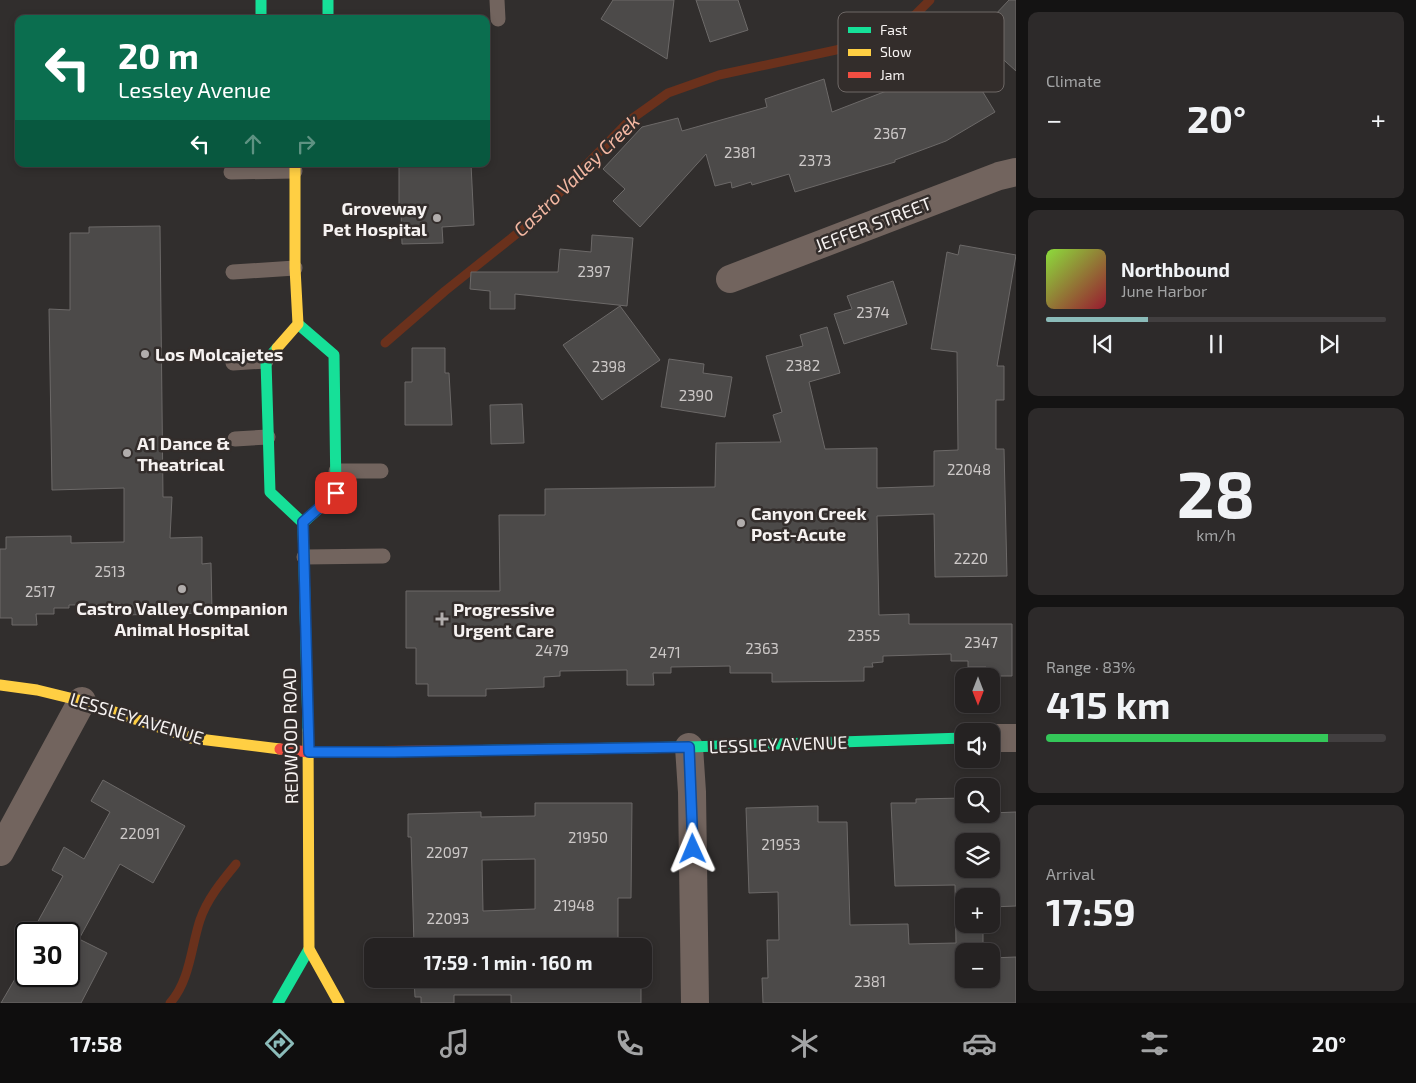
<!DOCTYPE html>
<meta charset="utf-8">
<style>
body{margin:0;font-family:"Exo 2",sans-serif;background:#2d2a2a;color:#f1f3f6;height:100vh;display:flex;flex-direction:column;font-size:19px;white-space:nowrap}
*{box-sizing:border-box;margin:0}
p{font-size:16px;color:#a3a4a5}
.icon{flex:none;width:28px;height:28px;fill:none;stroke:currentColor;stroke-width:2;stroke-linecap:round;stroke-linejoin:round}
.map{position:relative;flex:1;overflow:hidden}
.drawer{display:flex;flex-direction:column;gap:12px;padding:12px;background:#141313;width:400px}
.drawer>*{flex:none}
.top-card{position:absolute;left:15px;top:15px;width:475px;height:152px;border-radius:10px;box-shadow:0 2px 8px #0003,0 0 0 1px #423f40;background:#0b6e4f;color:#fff;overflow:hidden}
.needle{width:32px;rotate:180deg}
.controls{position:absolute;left:955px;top:668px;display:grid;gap:10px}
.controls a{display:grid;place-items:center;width:45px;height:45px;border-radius:10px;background:#252222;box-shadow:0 2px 8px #0003,0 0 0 1px #423f40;font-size:25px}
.speed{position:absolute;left:15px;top:922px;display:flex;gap:10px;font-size:25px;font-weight:700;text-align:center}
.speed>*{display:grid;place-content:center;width:65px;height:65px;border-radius:50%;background:#252222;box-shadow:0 2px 8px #0003,0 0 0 1px #423f40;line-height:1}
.speed .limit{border:2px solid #111;border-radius:8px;background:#fff;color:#111}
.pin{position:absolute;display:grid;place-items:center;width:42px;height:42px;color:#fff;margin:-21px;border-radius:10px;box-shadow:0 2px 8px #0006}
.me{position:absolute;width:55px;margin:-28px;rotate:359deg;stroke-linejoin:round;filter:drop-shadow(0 0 4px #0008)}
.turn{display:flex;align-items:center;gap:18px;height:105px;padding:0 20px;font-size:22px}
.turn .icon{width:65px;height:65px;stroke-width:2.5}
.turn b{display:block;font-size:35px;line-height:42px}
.lanes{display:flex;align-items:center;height:48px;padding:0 20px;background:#0003;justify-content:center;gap:25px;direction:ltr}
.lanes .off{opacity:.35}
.big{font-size:38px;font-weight:700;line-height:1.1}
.drawer .card{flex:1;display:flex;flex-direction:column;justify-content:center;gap:8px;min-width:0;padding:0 18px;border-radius:10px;background:#2d2a2a}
.drawer .dial{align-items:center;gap:0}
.dial b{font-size:65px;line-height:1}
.song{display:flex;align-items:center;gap:15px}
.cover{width:60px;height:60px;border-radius:8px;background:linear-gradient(135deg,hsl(90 70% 55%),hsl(350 70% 35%))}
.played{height:5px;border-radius:2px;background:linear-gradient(90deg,#8bbbb9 30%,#423f40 30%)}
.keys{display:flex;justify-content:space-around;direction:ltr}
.heat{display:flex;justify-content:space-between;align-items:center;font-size:28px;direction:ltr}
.charge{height:8px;border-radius:4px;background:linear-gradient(90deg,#34c759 83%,#423f40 0)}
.trip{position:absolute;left:364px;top:938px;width:288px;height:50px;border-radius:10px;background:#252222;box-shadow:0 2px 8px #0003,0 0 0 1px #423f40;font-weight:700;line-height:50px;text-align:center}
.tabs{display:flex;height:80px;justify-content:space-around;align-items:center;background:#0f0e0e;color:#a3a4a5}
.tabs .icon{width:35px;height:35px}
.tabs .current{color:#8bbbb9}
.tabs b{font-size:22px;color:#f1f3f6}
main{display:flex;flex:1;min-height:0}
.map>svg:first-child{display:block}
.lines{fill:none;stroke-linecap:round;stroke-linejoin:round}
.stream{stroke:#6a311c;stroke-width:9}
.building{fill:#4c4a49;stroke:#6c6968;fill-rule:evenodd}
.lane{stroke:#72645e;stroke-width:15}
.street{stroke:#72645e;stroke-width:28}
.fast{stroke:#16e098;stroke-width:11}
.slow{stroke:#ffcf43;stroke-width:11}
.jam{stroke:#f24e42;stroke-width:11}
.route-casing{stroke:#114b97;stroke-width:12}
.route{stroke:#1a73e8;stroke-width:9}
.poi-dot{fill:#b1adac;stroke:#332d2b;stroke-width:2}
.labels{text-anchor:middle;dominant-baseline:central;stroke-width:5;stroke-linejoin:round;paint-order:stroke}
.number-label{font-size:15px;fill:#ccc8c7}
.poi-label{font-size:18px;font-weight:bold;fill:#f6f2f1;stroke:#332d2b;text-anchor:start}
.street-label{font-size:18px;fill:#f6f2f1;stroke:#332d2b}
.water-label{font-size:19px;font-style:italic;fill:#f4b8a3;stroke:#332d2b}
.key{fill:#332d2b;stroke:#6e6866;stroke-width:1}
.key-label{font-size:14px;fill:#f6f2f1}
</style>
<main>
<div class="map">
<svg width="1016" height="1003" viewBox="0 0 1016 1003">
<rect width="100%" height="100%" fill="#312e2d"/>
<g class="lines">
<g class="stream">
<polyline points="385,343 445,291 529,224 630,120 668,93 719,75 836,50 879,36 915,15 930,0"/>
<path d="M170,1003C190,981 191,947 200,920C207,899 222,881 236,864"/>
</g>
</g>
<g class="building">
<polygon points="613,0 674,0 667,59 601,19"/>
<polygon points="696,0 738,0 748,30 710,42"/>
<polygon points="1009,0 1016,0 1016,71 976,35"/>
<polygon points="958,51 995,112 946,141 895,160 895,162 795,192 789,174 752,185 751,182 732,188 731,182 715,186 706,154 640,227 613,201 625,189 603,169 642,127 678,118 682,131 767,107 765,99 824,79 832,112 907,83"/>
<polygon points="399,164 471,164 474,225 442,227 443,243 402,244 401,211 399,211"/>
<polygon points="160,226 163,497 172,497 170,538 202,537 202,564 211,563 212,613 121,615 121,604 69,605 69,608 54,608 54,614 36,614 37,625 12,625 12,618 0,618 0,549 6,549 6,537 71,536 71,543 124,542 124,488 52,490 49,309 70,310 70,233 89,233 89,227"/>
<polygon points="592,235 633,238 627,306 515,294 515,309 490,309 490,291 470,289 471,272 558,272 560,249 591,252"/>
<polygon points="960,245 1016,255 997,366 1004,366 1004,400 996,400 996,449 1004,449 1007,576 935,577 934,514 877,516 879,615 909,614 909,624 1012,624 1012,676 986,676 986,667 968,667 968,661 951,661 951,654 883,656 883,662 872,663 873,667 864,667 864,681 772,682 772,673 730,673 730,666 671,667 671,673 653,673 654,685 627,685 627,670 560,671 560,676 544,677 544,687 486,689 486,696 428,696 428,684 416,684 416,648 406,648 406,591 500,591 499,515 545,515 545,489 715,487 716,443 781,442 773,415 782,412 766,356 803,346 800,335 827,327 840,373 809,382 825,449 877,448 877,488 934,486 934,451 958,450 957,352 931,349 947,252 958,255"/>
<polygon points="893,281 907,324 844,344 834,314 852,309 847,296"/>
<polygon points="620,306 660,360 602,400 563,345"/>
<polygon points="412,348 445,348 445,373 449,373 452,425 405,425 405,382 412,382"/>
<polygon points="669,359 704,364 703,373 732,377 725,417 661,407"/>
<polygon points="522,404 524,443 491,444 490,405"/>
<polygon points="103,780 185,826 153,883 120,864 79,939 107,953 81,1003 1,1003 26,960 26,976 69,976 69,934 31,934 63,876 52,870 64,847 84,859 110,812 91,801"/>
<path d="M964,798V814L1016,812V906L991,907V896H964V924H983V951H964V979H991V958L1016,957V1003H763L762,978H768L767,940H779L778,892L749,893L746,808L818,806V822H847L850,925L908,924L909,944L956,943L955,885L895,886L891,803H916V799ZM964,841H991V869H964Z"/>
<path d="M535,803H632L631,898H618V946H414L411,837H408V814L481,812V817L535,816ZM535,859V909L483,911L482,860Z"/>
<polygon points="414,979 641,979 641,1003 511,1003 511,995 454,995 454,1003 421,1003 421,997 415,997"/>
</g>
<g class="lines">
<g class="lane">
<polyline points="497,0 498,19"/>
<polyline points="231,172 295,171"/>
<polyline points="233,272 295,268"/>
<polyline points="233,363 266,361"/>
<polyline points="235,439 268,437"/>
<polyline points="336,471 381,471"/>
<polyline points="304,557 383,556"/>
</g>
<g class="street">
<polyline points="730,279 999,176 1016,172"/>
<polyline points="991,738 1016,738"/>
<polyline points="689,747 692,792 695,1003"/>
<polyline points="0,852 82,701"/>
</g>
<g class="fast">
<polyline points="261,0 261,19"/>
<polyline points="328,0 328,19"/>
<polyline points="298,324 334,355 336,493 303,523"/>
<polyline points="277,348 266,361 270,492 303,523 308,730"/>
<polyline points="453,751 689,747 964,738"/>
<polyline points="278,1003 309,949"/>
</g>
<g class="slow">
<polyline points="277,348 298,324 295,268 295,164"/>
<polyline points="0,685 37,690 82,701 191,738 280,749"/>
<polyline points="308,730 309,949 339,1003"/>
</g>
<polyline class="jam" points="280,749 309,752 453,751"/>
</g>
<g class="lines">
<defs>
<polyline id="route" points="336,493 303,522 309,752 394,752 689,747 693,849"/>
</defs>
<use href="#route" class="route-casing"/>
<use href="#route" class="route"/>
</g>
<g class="poi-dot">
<circle cx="437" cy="218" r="5"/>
<circle cx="145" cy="354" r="5"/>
<circle cx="127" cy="453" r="5"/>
<circle cx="741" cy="523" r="5"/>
<circle cx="182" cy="589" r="5"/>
<path d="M439.5 611.5h5v5h5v5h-5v5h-5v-5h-5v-5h5z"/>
</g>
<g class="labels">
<g class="number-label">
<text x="890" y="133">2367</text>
<text x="740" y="152">2381</text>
<text x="815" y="160">2373</text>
<text x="594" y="271">2397</text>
<text x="873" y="312">2374</text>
<text x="803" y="365">2382</text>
<text x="609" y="366">2398</text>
<text x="696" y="395">2390</text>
<text x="969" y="469">22048</text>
<text x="971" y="558">2220</text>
<text x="110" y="571">2513</text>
<text x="40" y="591">2517</text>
<text x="864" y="635">2355</text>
<text x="981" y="642">2347</text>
<text x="762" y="648">2363</text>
<text x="552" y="650">2479</text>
<text x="665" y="652">2471</text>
<text x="140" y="833">22091</text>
<text x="588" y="837">21950</text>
<text x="781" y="844">21953</text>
<text x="447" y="852">22097</text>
<text x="574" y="905">21948</text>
<text x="448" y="918">22093</text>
<text x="870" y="981">2381</text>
</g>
<g class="poi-label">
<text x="427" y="208" text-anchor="end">Groveway<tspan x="427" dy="21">Pet Hospital</tspan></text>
<text x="155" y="354">Los Molcajetes</text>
<text x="137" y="443">A1 Dance &amp;<tspan x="137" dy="21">Theatrical</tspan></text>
<text x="751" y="513">Canyon Creek<tspan x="751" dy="21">Post-Acute</tspan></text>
<text x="182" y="608" text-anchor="middle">Castro Valley Companion<tspan x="182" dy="21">Animal Hospital</tspan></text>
<text x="453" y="609">Progressive<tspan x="453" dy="21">Urgent Care</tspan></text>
</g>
<g class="street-label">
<text transform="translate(873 224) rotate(-21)">JEFFER STREET</text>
<text transform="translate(137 718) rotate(17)">LESSLEY AVENUE</text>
<text transform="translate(290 736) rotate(-91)">REDWOOD ROAD</text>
<text transform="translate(778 744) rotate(-2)">LESSLEY AVENUE</text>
</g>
<g class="water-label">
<text transform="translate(576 175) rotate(-44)">Castro Valley Creek</text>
</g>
</g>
<rect x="838" y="12" width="166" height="80" rx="8" class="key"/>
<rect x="848" y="27" width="23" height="6" fill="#16e098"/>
<rect x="848" y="49" width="23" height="7" fill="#ffcf43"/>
<rect x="848" y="72" width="23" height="6" fill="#f24e42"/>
<g class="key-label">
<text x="880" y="35">Fast</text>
<text x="880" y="57">Slow</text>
<text x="880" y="80">Jam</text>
</g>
</svg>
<div class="controls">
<a><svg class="needle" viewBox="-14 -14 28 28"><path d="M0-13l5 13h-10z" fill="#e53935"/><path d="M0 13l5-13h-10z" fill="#a3a4a5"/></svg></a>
<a><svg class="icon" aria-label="sound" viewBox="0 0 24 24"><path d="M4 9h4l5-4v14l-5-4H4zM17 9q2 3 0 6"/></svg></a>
<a><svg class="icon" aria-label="search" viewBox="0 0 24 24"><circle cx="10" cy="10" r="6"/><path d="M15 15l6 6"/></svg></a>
<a><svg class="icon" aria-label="layers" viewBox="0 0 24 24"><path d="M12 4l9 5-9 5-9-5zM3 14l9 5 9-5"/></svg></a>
<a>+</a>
<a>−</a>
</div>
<div class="speed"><div class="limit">30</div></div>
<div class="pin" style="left:336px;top:493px;background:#d93025"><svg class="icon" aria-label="arrive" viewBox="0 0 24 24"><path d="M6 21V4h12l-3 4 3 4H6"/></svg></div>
<svg class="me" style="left:693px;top:849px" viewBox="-20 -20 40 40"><path d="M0-17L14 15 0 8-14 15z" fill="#1a73e8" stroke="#fff" stroke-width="4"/></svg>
<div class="trip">17:59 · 1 min · 160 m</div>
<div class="top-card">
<div class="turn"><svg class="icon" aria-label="left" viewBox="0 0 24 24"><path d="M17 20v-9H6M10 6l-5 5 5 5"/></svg><div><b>20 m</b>Lessley Avenue</div></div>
<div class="lanes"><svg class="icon" aria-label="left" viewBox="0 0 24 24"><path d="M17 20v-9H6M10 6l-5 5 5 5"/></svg><svg class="icon off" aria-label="ahead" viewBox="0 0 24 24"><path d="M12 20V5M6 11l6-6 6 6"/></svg><svg class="icon off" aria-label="right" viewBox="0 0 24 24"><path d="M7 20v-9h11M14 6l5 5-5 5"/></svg></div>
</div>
</div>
<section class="drawer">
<div class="card"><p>Climate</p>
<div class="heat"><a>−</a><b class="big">20°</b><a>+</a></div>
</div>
<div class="card">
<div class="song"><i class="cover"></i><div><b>Northbound</b><p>June Harbor</p></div></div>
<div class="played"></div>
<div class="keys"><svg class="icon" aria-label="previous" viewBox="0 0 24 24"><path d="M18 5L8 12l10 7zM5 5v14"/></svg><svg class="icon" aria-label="pause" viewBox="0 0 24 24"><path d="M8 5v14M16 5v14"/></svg><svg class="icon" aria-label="next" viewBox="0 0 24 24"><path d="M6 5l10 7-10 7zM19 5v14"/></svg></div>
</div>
<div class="card dial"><b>28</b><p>km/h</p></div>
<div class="card"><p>Range · 83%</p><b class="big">415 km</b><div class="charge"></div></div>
<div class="card"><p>Arrival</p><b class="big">17:59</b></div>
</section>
</main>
<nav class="tabs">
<b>17:58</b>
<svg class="icon current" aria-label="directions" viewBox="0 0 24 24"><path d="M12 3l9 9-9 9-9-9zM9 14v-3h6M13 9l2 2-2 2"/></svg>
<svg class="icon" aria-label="music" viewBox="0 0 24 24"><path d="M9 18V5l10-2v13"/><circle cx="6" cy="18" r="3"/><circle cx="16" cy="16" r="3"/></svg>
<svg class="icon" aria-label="phone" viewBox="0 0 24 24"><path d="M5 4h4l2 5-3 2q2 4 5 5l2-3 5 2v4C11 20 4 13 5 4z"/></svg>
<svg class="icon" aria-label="climate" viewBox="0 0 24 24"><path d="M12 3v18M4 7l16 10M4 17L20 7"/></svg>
<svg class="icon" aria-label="car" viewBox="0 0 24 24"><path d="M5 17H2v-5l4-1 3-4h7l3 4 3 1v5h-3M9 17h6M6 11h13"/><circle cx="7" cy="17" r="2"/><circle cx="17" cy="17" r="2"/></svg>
<svg class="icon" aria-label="filters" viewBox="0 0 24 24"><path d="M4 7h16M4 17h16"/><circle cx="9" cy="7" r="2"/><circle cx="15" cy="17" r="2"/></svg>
<b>20°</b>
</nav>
